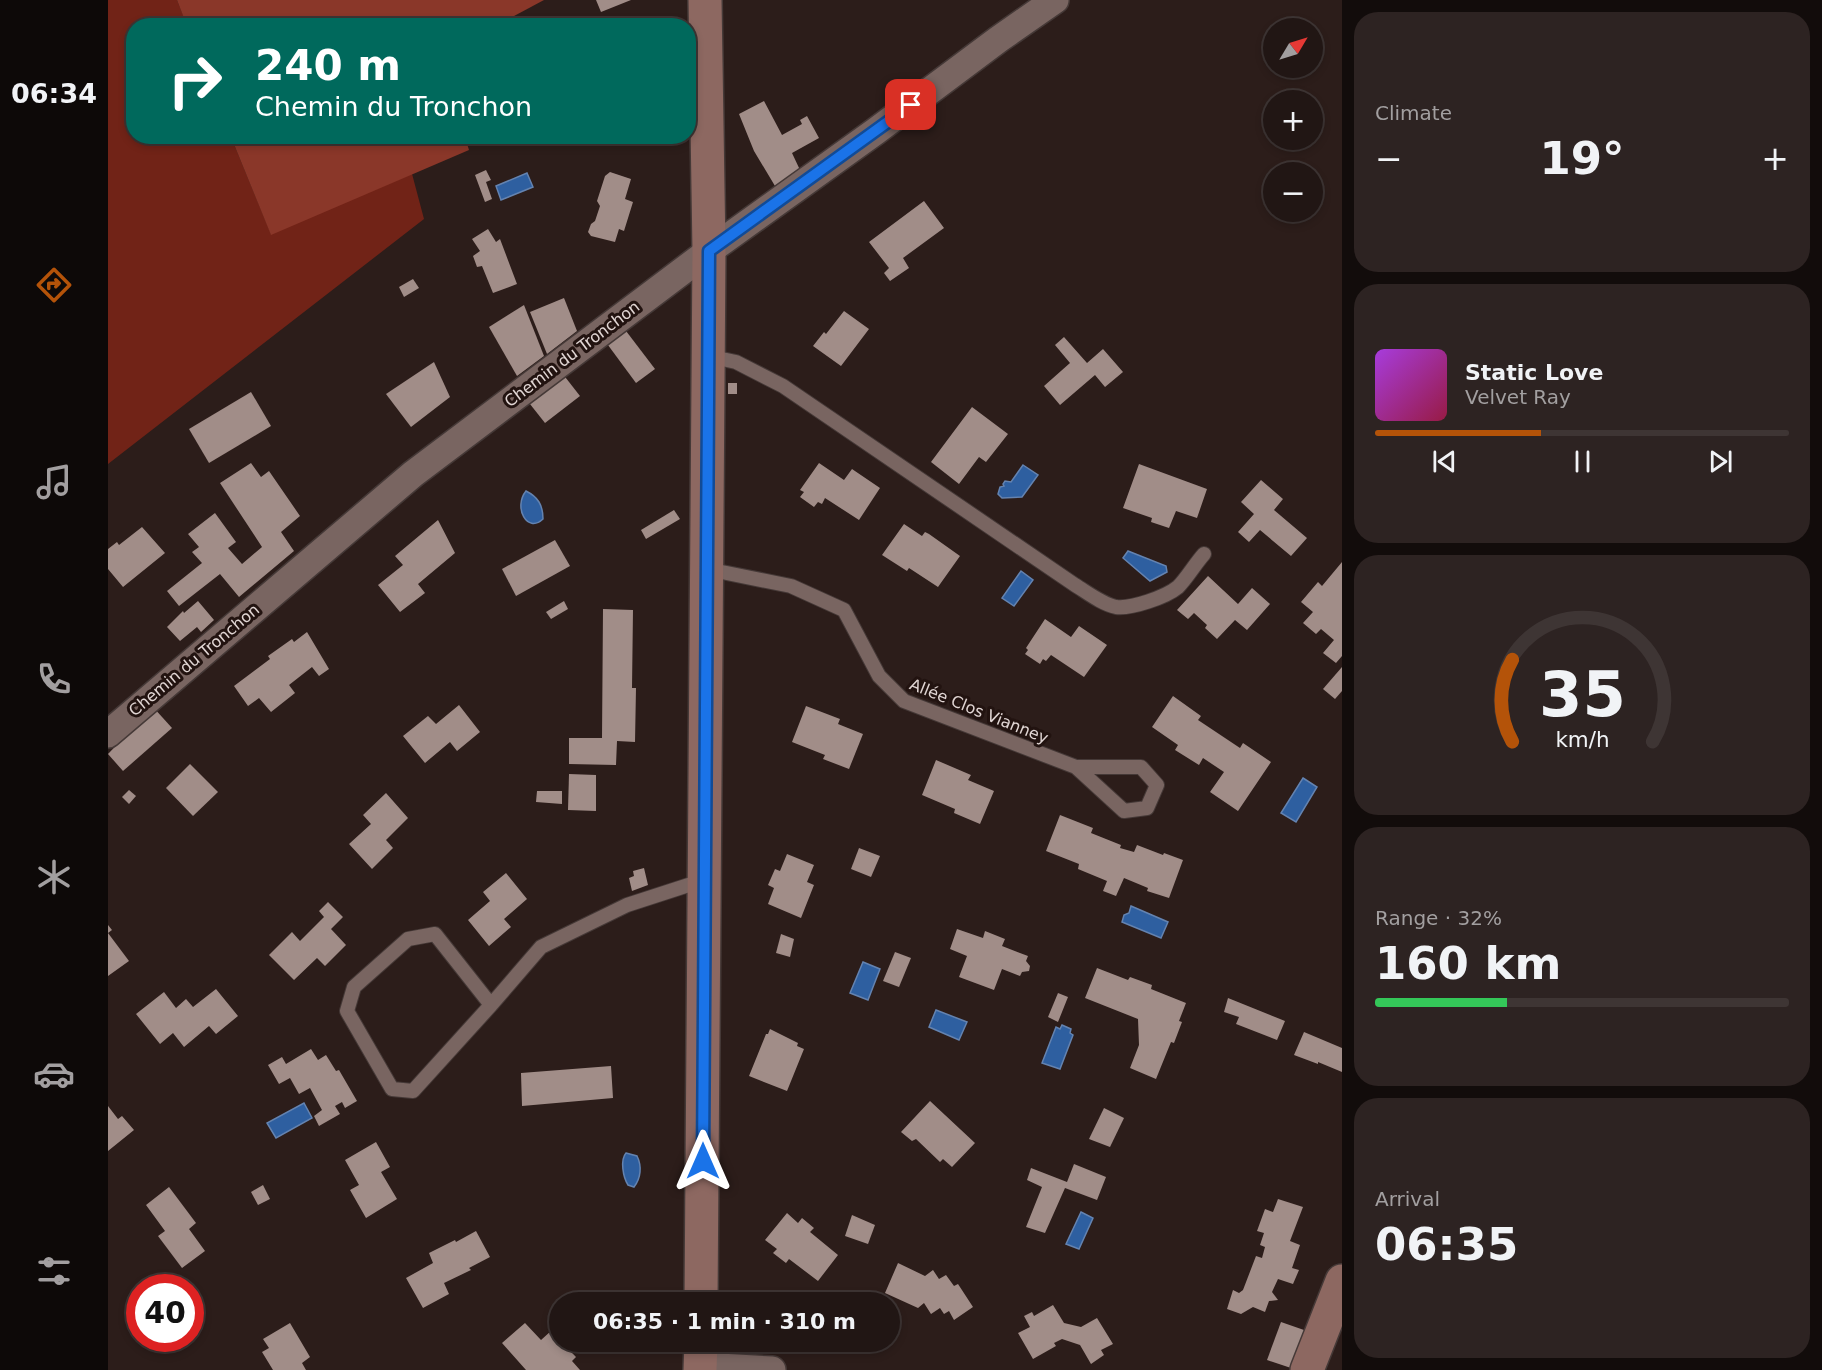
<!DOCTYPE html>
<meta charset="utf-8">
<style>
body{margin:0;font-family:"DejaVu Sans",sans-serif;background:#2d2322;color:#f1f3f6;height:100vh;display:flex;flex-direction:column;font-size:22px;white-space:nowrap}
*{box-sizing:border-box;margin:0}
p{font-size:20px;color:#a29fa0}
.icon{flex:none;width:33px;height:33px;fill:none;stroke:currentColor;stroke-width:2;stroke-linecap:round;stroke-linejoin:round}
.map{position:relative;flex:1;overflow:hidden}
.sheet{display:flex;flex-direction:column;gap:12px;padding:12px;background:#120c0b;width:480px}
.sheet>*{flex:none}
.hud{position:absolute;left:18px;top:18px;width:570px;height:126px;border-radius:24px;box-shadow:0 3px 9px #0003,0 0 0 2px #3e3534;background:#00695c;color:#fff;overflow:hidden}
.needle{width:39px;rotate:52deg}
.controls{position:absolute;left:1155px;top:18px;display:grid;gap:12px}
.controls a{display:grid;place-items:center;width:60px;height:60px;border-radius:50%;background:#211614;box-shadow:0 3px 9px #0003,0 0 0 2px #3e3534;font-size:30px}
.speed{position:absolute;left:18px;top:1274px;display:flex;gap:12px;font-size:30px;font-weight:700;text-align:center}
.speed>*{display:grid;place-content:center;width:78px;height:78px;border-radius:50%;background:#211614;box-shadow:0 3px 9px #0003,0 0 0 2px #3e3534;line-height:1}
.speed .limit{border:9px solid #d22;background:#fff;color:#111}
.pin{position:absolute;display:grid;place-items:center;width:51px;height:51px;color:#fff;margin:-26px;border-radius:12px;box-shadow:0 3px 9px #0006}
.me{position:absolute;width:66px;margin:-33px;rotate:0deg;stroke-linejoin:round;filter:drop-shadow(0 0 4px #0008)}
.turn{display:flex;align-items:center;gap:21px;height:126px;padding:0 30px;font-size:27px}
.turn .icon{width:78px;height:78px;stroke-width:2.5}
.turn b{display:block;font-size:42px;line-height:51px}
.big{font-size:45px;font-weight:800;line-height:1.1}
.sheet .card{flex:1;display:flex;flex-direction:column;justify-content:center;gap:9px;min-width:0;padding:0 21px;border-radius:24px;background:#2d2322}
.sheet .dial{align-items:center;gap:0}
.dial svg{height:156px;overflow:visible;fill:none;stroke:#3e3534;stroke-width:7;stroke-linecap:round;text-anchor:middle}
.dial text{fill:#f1f3f6;stroke:none}
.song{display:flex;align-items:center;gap:18px}
.cover{width:72px;height:72px;border-radius:9px;background:linear-gradient(135deg,hsl(280 70% 55%),hsl(340 70% 35%))}
.played{height:6px;border-radius:3px;background:linear-gradient(90deg,#b45309 40%,#3e3534 40%)}
.keys{display:flex;justify-content:space-around;direction:ltr}
.heat{display:flex;justify-content:space-between;align-items:center;font-size:33px;direction:ltr}
.charge{height:9px;border-radius:4px;background:linear-gradient(90deg,#34c759 32%,#3e3534 0)}
.trip{position:absolute;left:441px;top:1292px;width:351px;height:60px;border-radius:30px;background:#211614;box-shadow:0 3px 9px #0003,0 0 0 2px #3e3534;font-weight:800;line-height:60px;text-align:center}
main{display:flex;flex:1;min-height:0}
.menu{display:flex;flex-direction:column;width:108px;justify-content:space-around;align-items:center;background:#0d0908;color:#a29fa0}
.menu .icon{width:42px;height:42px}
.menu .on{color:#b45309}
.menu b{font-size:27px;color:#f1f3f6}
.map>svg:first-child{display:block}
.green{fill:#712317}
.forest{fill:#8a3729}
.water{fill:#2e5fa0;stroke:#6483b0;stroke-width:1.5}
.building{fill:#a18d88}
.lines{fill:none;stroke-linecap:round;stroke-linejoin:round}
.lane-casing{stroke:#453937;stroke-width:16}
.street-casing{stroke:#453937;stroke-width:30}
.secondary-casing{stroke:#453937;stroke-width:36}
.lane{stroke:#796561;stroke-width:14}
.street{stroke:#796561;stroke-width:27}
.secondary{stroke:#8d6861;stroke-width:33}
.route-casing{stroke:#114b97;stroke-width:15}
.route{stroke:#1a73e8;stroke-width:10}
.labels{text-anchor:middle;dominant-baseline:central;stroke-width:6;stroke-linejoin:round;paint-order:stroke}
.street-label{font-size:16px;fill:#e1d6d4;stroke:#221310}
</style>
<main>
<nav class="menu">
<b>06:34</b>
<svg class="icon on" aria-label="directions" viewBox="0 0 24 24"><path d="M12 3l9 9-9 9-9-9zM9 14v-3h6M13 9l2 2-2 2"/></svg>
<svg class="icon" aria-label="music" viewBox="0 0 24 24"><path d="M9 18V5l10-2v13"/><circle cx="6" cy="18" r="3"/><circle cx="16" cy="16" r="3"/></svg>
<svg class="icon" aria-label="phone" viewBox="0 0 24 24"><path d="M5 4h4l2 5-3 2q2 4 5 5l2-3 5 2v4C11 20 4 13 5 4z"/></svg>
<svg class="icon" aria-label="climate" viewBox="0 0 24 24"><path d="M12 3v18M4 7l16 10M4 17L20 7"/></svg>
<svg class="icon" aria-label="car" viewBox="0 0 24 24"><path d="M5 17H2v-5l4-1 3-4h7l3 4 3 1v5h-3M9 17h6M6 11h13"/><circle cx="7" cy="17" r="2"/><circle cx="17" cy="17" r="2"/></svg>
<svg class="icon" aria-label="filters" viewBox="0 0 24 24"><path d="M4 7h16M4 17h16"/><circle cx="9" cy="7" r="2"/><circle cx="15" cy="17" r="2"/></svg>
</nav>
<div class="map">
<svg width="1234" height="1370" viewBox="0 0 1234 1370">
<rect width="100%" height="100%" fill="#2c1d1a"/>
<polygon class="green" points="0,0 69,0 79,25 26,26 26,136 123,137 163,234 303,170 316,219 0,464"/>
<g class="forest">
<polygon points="69,0 436,0 389,25 79,26"/>
<polygon points="123,137 357,137 361,150 163,235"/>
</g>
<g class="water">
<polygon points="419,173 425,187 393,200 388,186"/>
<polygon points="915,465 930,475 914,497 894,498 890,494 892,487 896,486 895,484 897,481 903,482"/>
<path d="M418,491C430,497 435,505 435,519C419,534 405,507 418,491Z"/>
<polygon points="1020,551 1058,566 1059,572 1042,581 1015,558"/>
<polygon points="913,571 925,580 906,606 894,598"/>
<polygon points="1195,778 1209,787 1188,822 1173,813"/>
<polygon points="1023,906 1060,922 1053,938 1014,922 1016,915 1021,913"/>
<polygon points="755,962 772,969 760,1000 742,993"/>
<polygon points="828,1010 859,1022 851,1040 821,1027"/>
<polygon points="954,1025 963,1029 962,1033 965,1035 952,1069 934,1063 948,1027 952,1029"/>
<polygon points="196,1103 204,1118 168,1138 159,1123"/>
<path d="M518,1153L529,1156C534,1166 533,1178 526,1187L520,1185C515,1177 512,1160 518,1153Z"/>
<polygon points="973,1212 985,1218 971,1249 958,1244"/>
</g>
<g class="building">
<polygon points="488,0 523,0 493,12"/>
<polygon points="656,101 674,135 694,124 692,120 699,116 711,138 684,153 692,170 667,186 646,151 631,114"/>
<polygon points="378,170 383,180 378,182 384,199 377,202 367,175"/>
<polygon points="502,172 523,179 517,199 525,202 516,231 511,229 507,242 483,236 480,232 483,224 487,221 492,206 489,201 497,176"/>
<polygon points="816,201 836,228 795,258 801,268 782,281 776,273 781,268 761,242"/>
<polygon points="380,229 388,242 392,239 409,284 385,293 374,266 369,267 365,256 372,251 364,239"/>
<polygon points="305,279 311,288 296,297 291,287"/>
<polygon points="456,298 469,331 439,354 422,312"/>
<polygon points="416,305 436,356 409,376 381,327"/>
<polygon points="736,311 761,329 733,366 705,346 716,332 718,334"/>
<polygon points="515,327 547,369 528,383 497,341"/>
<polygon points="956,337 979,363 995,349 1015,372 997,387 987,375 952,405 936,386 962,363 947,345"/>
<polygon points="326,362 342,397 303,427 278,394"/>
<polygon points="454,373 472,396 437,423 418,399"/>
<rect x="620" y="383" width="9" height="11"/>
<polygon points="143,392 163,426 101,463 81,429"/>
<polygon points="864,407 900,434 878,462 871,457 851,484 823,462"/>
<polygon points="143,463 153,477 161,471 192,516 173,532 186,551 131,597 112,574 71,606 59,591 94,563 84,552 91,547 80,534 107,513 128,542 120,548 134,564 154,547 112,483"/>
<polygon points="711,463 736,480 744,469 772,488 751,520 717,498 714,504 710,502 706,507 692,497 696,492 692,490"/>
<polygon points="1031,464 1099,489 1089,518 1068,511 1061,528 1043,522 1044,518 1015,508"/>
<polygon points="1153,480 1175,499 1166,510 1199,538 1183,556 1152,530 1141,542 1130,532 1146,514 1133,502"/>
<polygon points="566,510 572,519 538,539 533,530"/>
<polygon points="330,520 347,553 310,584 317,593 292,612 270,585 295,565 287,556"/>
<polygon points="796,524 814,536 817,532 821,534 852,556 830,587 801,568 799,571 774,555"/>
<polygon points="34,527 57,553 15,587 0,569 0,549 9,542 11,545"/>
<polygon points="447,540 462,566 408,596 394,569"/>
<polygon points="1234,562 1234,656 1228,663 1215,653 1226,640 1213,629 1208,634 1195,623 1205,612 1193,602 1210,582 1214,586"/>
<polygon points="1100,576 1130,604 1144,588 1162,604 1139,630 1127,620 1109,639 1097,628 1099,625 1086,613 1080,619 1069,610"/>
<polygon points="90,601 106,620 93,632 89,627 72,641 59,627 75,611 76,613"/>
<polygon points="456,601 460,609 443,619 438,612"/>
<polygon points="495,609 525,610 524,688 528,688 527,742 509,741 508,765 461,764 461,738 494,738"/>
<polygon points="937,619 963,637 971,626 999,645 976,677 943,655 938,661 935,659 932,664 917,654 920,650 918,648"/>
<polygon points="199,632 221,669 211,676 204,667 181,685 187,693 163,712 151,698 140,706 126,686 162,659 160,656 184,639 186,642"/>
<polygon points="1234,667 1234,691 1227,699 1215,689"/>
<polygon points="1065,696 1093,716 1090,720 1132,748 1135,743 1163,762 1130,811 1102,792 1116,772 1095,758 1091,765 1067,750 1070,745 1044,727"/>
<polygon points="351,705 372,732 349,751 342,742 317,763 295,736 320,716 328,724"/>
<polygon points="698,706 732,719 730,724 755,734 741,769 715,759 717,755 684,742"/>
<polygon points="45,707 64,728 15,771 0,754"/>
<polygon points="828,760 863,775 860,780 886,791 872,824 846,813 847,809 814,795"/>
<polygon points="82,764 110,792 85,816 58,788"/>
<polygon points="461,774 488,775 488,811 460,810"/>
<polygon points="21,790 28,796 21,804 14,797"/>
<polygon points="429,791 454,791 454,804 428,802"/>
<polygon points="278,793 300,818 278,840 285,848 264,869 241,844 263,824 255,815"/>
<polygon points="952,815 985,828 983,833 1013,845 1012,848 1026,852 1029,845 1055,855 1056,853 1075,860 1061,898 1039,891 1040,888 1016,878 1008,896 995,891 999,881 970,869 971,864 938,851"/>
<polygon points="751,848 772,856 763,877 743,869"/>
<polygon points="679,854 706,865 699,882 706,885 693,918 660,904 666,888 660,885 667,869 672,871"/>
<polygon points="536,868 540,885 524,891 521,878 526,876 525,871"/>
<polygon points="398,873 419,899 396,919 403,927 381,946 360,920 382,901 375,892"/>
<polygon points="220,902 235,917 223,929 238,945 217,966 209,958 186,980 161,955 184,932 192,941 216,917 211,911"/>
<polygon points="0,925 4,930 0,933 21,961 0,976"/>
<polygon points="849,929 875,938 877,931 897,939 894,946 920,956 918,961 922,966 921,971 914,972 912,976 894,969 886,990 851,977 859,956 842,949"/>
<polygon points="673,934 686,939 682,957 668,953"/>
<polygon points="787,952 803,958 791,987 775,981"/>
<polygon points="989,968 1020,980 1022,977 1044,985 1043,989 1078,1003 1071,1021 1074,1022 1066,1043 1063,1042 1048,1079 1022,1068 1031,1045 1030,1019 977,998"/>
<polygon points="108,989 130,1016 108,1034 101,1026 76,1047 65,1033 52,1044 28,1014 56,992 68,1008 78,999 85,1007"/>
<polygon points="950,993 960,997 950,1022 940,1017"/>
<polygon points="1120,998 1177,1021 1169,1040 1128,1024 1131,1017 1116,1012"/>
<polygon points="662,1029 690,1043 689,1046 696,1049 679,1091 641,1076 658,1034 660,1034"/>
<polygon points="1196,1032 1234,1048 1234,1072 1210,1062 1210,1064 1186,1055"/>
<polygon points="203,1049 210,1060 218,1055 228,1071 231,1070 249,1101 237,1108 234,1102 227,1106 232,1114 211,1126 206,1116 214,1110 202,1088 191,1094 182,1078 171,1084 160,1065 174,1057 178,1064"/>
<polygon points="503,1066 505,1098 414,1106 413,1073"/>
<polygon points="822,1101 867,1143 844,1167 835,1159 832,1162 808,1139 804,1141 793,1132"/>
<polygon points="0,1106 10,1119 14,1116 26,1130 0,1151"/>
<polygon points="996,1108 1016,1118 1002,1147 981,1139"/>
<polygon points="268,1142 282,1167 273,1172 289,1199 258,1218 242,1190 251,1185 237,1160"/>
<polygon points="966,1164 998,1177 989,1200 957,1188 937,1233 918,1227 934,1187 919,1180 923,1168 959,1182"/>
<polygon points="155,1185 162,1199 150,1205 143,1192"/>
<polygon points="61,1187 88,1223 81,1229 97,1251 74,1268 50,1236 57,1231 38,1205"/>
<polygon points="1170,1199 1195,1207 1182,1241 1192,1245 1184,1268 1191,1270 1185,1284 1170,1279 1164,1292 1170,1300 1161,1301 1157,1312 1145,1307 1133,1314 1119,1309 1125,1290 1131,1293 1135,1290 1148,1256 1154,1258 1157,1247 1152,1245 1156,1233 1149,1231 1157,1209 1165,1212"/>
<polygon points="679,1213 690,1223 694,1218 706,1228 702,1232 730,1255 710,1281 681,1259 678,1263 665,1253 669,1249 657,1240"/>
<polygon points="744,1215 767,1225 760,1244 737,1236"/>
<polygon points="368,1231 382,1257 361,1268 363,1270 336,1283 341,1294 315,1308 298,1278 325,1263 321,1253 347,1240 348,1242"/>
<polygon points="790,1263 817,1276 825,1270 831,1279 838,1275 846,1286 850,1284 865,1307 846,1320 841,1311 836,1314 832,1308 823,1314 816,1303 810,1308 777,1293"/>
<polygon points="945,1305 956,1323 973,1327 989,1318 1005,1344 993,1350 996,1355 983,1364 972,1345 954,1339 946,1343 948,1346 925,1359 910,1333 922,1327 916,1316 924,1312 926,1316"/>
<polygon points="1173,1322 1196,1330 1183,1368 1159,1360"/>
<polygon points="182,1323 202,1357 194,1363 198,1370 165,1370 154,1352 161,1348 155,1339"/>
<polygon points="417,1323 433,1340 443,1331 468,1357 464,1361 472,1370 418,1370 394,1343"/>
</g>
<g class="lines">
<defs>
<g id="lane">
<path d="M600,356L628,362L675,386L967,585C980,593 994,604 1008,607C1023,609 1058,597 1070,587C1079,578 1087,564 1096,554"/>
<polyline points="599,569 683,586 736,610 771,676 796,701 968,767 1016,811 1039,808 1049,785 1033,767 968,767"/>
<polyline points="383,1005 327,934 300,939 246,987 239,1011 284,1089 305,1091 383,1005 433,947 519,905 596,880"/>
</g>
<g id="street">
<polyline points="0,734 305,474 601,251 768,131 891,39 947,0"/>
<polyline points="593,1366 664,1370"/>
</g>
<g id="secondary">
<polyline points="593,1302 601,251 597,0"/>
<polyline points="592,1370 593,1341"/>
<polyline points="1199,1370 1234,1281"/>
</g>
</defs>
<use href="#lane" class="lane-casing"/>
<use href="#street" class="street-casing"/>
<use href="#secondary" class="secondary-casing"/>
<use href="#lane" class="lane"/>
<use href="#street" class="street"/>
<use href="#secondary" class="secondary"/>
</g>
<g class="lines">
<defs>
<polyline id="route" points="595,1161 601,251 803,105"/>
</defs>
<use href="#route" class="route-casing"/>
<use href="#route" class="route"/>
</g>
<g class="labels">
<g class="street-label">
<text transform="translate(464 354) rotate(-37)">Chemin du Tronchon</text>
<text transform="translate(86 660) rotate(-40)">Chemin du Tronchon</text>
<text transform="translate(871 711) rotate(22)">Allée Clos Vianney</text>
</g>
</g>
</svg>
<div class="controls">
<a><svg class="needle" viewBox="-14 -14 28 28"><path d="M0-13l5 13h-10z" fill="#e53935"/><path d="M0 13l5-13h-10z" fill="#a29fa0"/></svg></a>
<a>+</a>
<a>−</a>
</div>
<div class="speed"><div class="limit">40</div></div>
<div class="pin" style="left:803px;top:105px;background:#d93025"><svg class="icon" aria-label="arrive" viewBox="0 0 24 24"><path d="M6 21V4h12l-3 4 3 4H6"/></svg></div>
<svg class="me" style="left:595px;top:1161px" viewBox="-20 -20 40 40"><path d="M0-17L14 15 0 8-14 15z" fill="#1a73e8" stroke="#fff" stroke-width="4"/></svg>
<div class="trip">06:35 · 1 min · 310 m</div>
<div class="hud">
<div class="turn"><svg class="icon" aria-label="right" viewBox="0 0 24 24"><path d="M7 20v-9h11M14 6l5 5-5 5"/></svg><div><b>240 m</b>Chemin du Tronchon</div></div>
</div>
</div>
<section class="sheet">
<div class="card"><p>Climate</p>
<div class="heat"><a>−</a><b class="big">19°</b><a>+</a></div>
</div>
<div class="card">
<div class="song"><i class="cover"></i><div><b>Static Love</b><p>Velvet Ray</p></div></div>
<div class="played"></div>
<div class="keys"><svg class="icon" aria-label="previous" viewBox="0 0 24 24"><path d="M18 5L8 12l10 7zM5 5v14"/></svg><svg class="icon" aria-label="pause" viewBox="0 0 24 24"><path d="M8 5v14M16 5v14"/></svg><svg class="icon" aria-label="next" viewBox="0 0 24 24"><path d="M6 5l10 7-10 7zM19 5v14"/></svg></div>
</div>
<div class="card dial"><svg viewBox="0 0 100 80">
<path d="M14 69A42 42 0 1 1 86 69"/>
<path d="M14 69A42 42 0 0 1 14 27" stroke="#b45309"/>
<text x="50" y="56" font-size="32" font-weight="700">35</text>
<text x="50" y="72" font-size="11">km/h</text>
</svg></div>
<div class="card"><p>Range · 32%</p><b class="big">160 km</b><div class="charge"></div></div>
<div class="card"><p>Arrival</p><b class="big">06:35</b></div>
</section>
</main>
